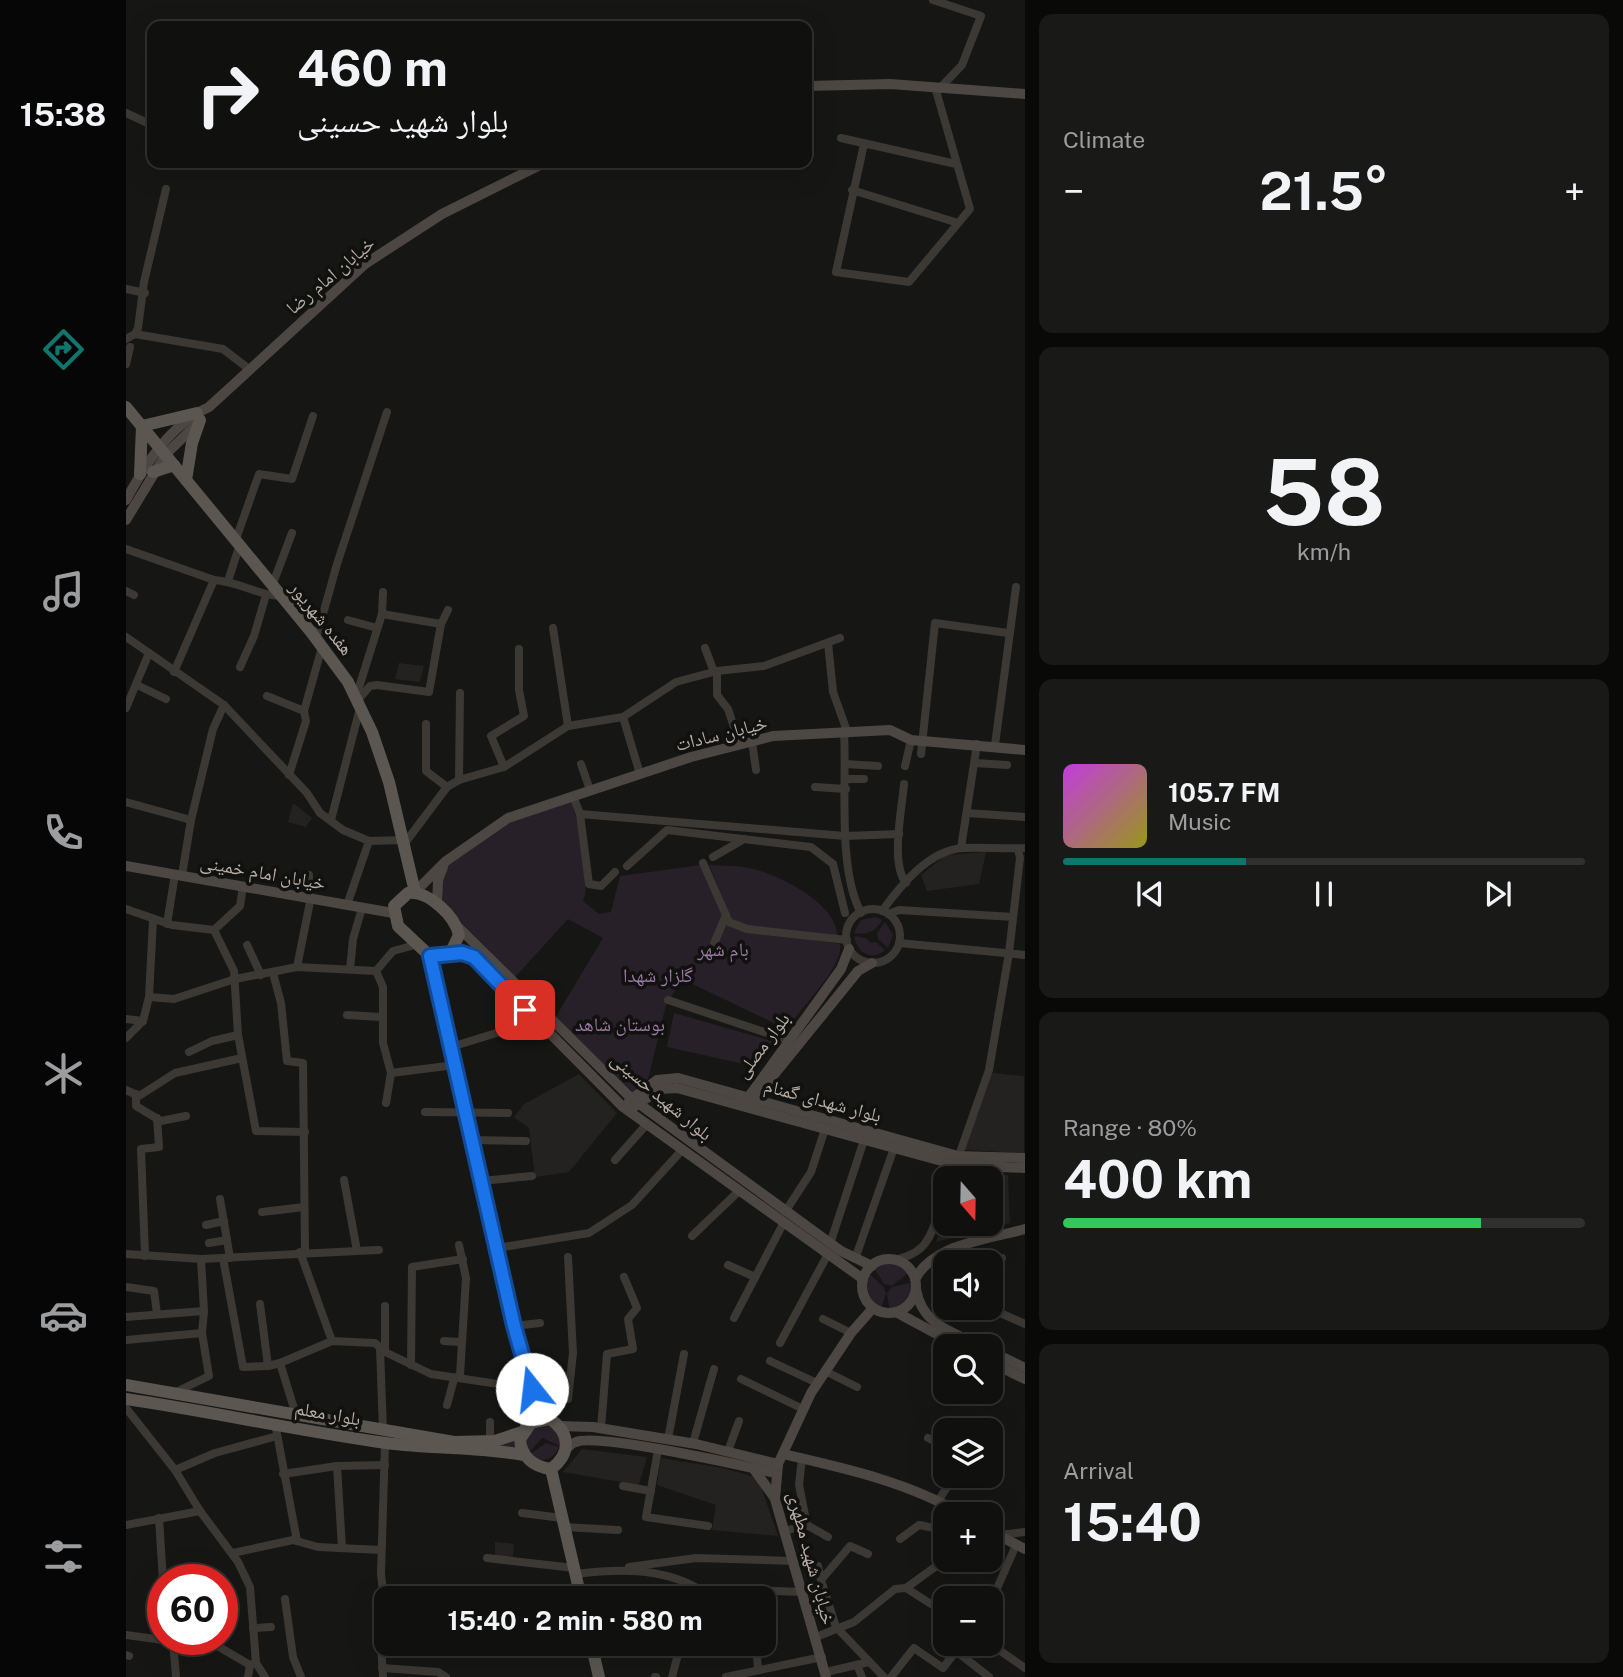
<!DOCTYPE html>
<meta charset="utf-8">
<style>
body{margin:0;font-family:"Public Sans","Noto Naskh Arabic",sans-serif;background:#191918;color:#f1f3f6;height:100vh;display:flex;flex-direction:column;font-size:26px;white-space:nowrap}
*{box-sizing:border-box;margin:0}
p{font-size:23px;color:#9c9d9e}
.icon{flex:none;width:38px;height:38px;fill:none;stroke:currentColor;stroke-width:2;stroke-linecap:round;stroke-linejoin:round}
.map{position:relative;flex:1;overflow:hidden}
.details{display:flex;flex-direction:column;gap:14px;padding:14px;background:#090908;width:598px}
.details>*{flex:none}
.guide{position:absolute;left:21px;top:21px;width:665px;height:147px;border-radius:14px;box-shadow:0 7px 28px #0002,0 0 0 2px #30302f;background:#10100f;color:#f1f3f6;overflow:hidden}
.needle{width:46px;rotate:160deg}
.controls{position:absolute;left:807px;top:1166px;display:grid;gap:14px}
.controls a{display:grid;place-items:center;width:70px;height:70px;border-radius:14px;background:#10100f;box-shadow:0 7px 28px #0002,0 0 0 2px #30302f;font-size:35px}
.speed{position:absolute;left:21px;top:1564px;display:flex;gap:14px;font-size:35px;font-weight:700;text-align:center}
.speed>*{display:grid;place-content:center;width:91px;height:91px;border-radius:50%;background:#10100f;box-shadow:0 7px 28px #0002,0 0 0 2px #30302f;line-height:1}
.speed .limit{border:10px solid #d22;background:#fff;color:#111}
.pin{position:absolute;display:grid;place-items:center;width:60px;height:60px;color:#fff;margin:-30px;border-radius:14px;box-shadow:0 4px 10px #0006}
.me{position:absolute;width:77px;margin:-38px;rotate:344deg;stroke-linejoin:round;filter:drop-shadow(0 0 5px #0008)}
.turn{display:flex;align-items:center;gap:24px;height:147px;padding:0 35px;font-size:32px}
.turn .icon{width:91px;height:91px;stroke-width:2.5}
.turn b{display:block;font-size:49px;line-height:60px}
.big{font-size:52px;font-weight:700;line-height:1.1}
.details .widget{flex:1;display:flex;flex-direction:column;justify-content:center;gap:10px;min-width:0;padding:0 24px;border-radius:14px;background:#191918}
.details .dial{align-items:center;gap:0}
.dial b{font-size:91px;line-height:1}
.song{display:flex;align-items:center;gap:21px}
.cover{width:84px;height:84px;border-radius:10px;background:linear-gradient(135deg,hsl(290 70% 55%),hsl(60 70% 35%))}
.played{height:7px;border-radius:4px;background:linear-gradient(90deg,#0f766e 35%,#30302f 35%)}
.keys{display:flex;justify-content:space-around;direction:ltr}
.heat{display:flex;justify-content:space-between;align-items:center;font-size:38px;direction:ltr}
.charge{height:10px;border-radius:5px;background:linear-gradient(90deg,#34c759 80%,#30302f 0)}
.trip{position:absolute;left:248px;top:1586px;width:402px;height:70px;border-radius:14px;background:#10100f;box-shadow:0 7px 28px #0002,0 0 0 2px #30302f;font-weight:700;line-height:70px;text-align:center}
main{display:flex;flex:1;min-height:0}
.tabs{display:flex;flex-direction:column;width:126px;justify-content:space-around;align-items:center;background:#060606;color:#9c9d9e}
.tabs .icon{width:49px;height:49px}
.tabs .active{color:#0f766e}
.tabs b{font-size:32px;color:#f1f3f6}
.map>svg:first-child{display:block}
.built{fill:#232220}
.green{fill:#282029}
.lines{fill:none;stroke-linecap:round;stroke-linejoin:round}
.street{stroke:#3c3935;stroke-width:8}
.secondary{stroke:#4c4742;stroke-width:10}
.primary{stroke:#5b5650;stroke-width:12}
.route-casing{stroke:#114b97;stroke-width:18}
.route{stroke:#1a73e8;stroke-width:12}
.labels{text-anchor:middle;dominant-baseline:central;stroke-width:7;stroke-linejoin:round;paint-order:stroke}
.street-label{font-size:19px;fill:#b8ada4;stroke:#11110f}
.park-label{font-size:19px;fill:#9c79a5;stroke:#11110f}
</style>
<main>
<nav class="tabs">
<b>15:38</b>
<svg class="icon active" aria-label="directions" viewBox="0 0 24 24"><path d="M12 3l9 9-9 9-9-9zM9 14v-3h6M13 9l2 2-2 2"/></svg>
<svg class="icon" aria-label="music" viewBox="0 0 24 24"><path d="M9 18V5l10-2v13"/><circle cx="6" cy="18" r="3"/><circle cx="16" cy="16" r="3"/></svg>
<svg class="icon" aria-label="phone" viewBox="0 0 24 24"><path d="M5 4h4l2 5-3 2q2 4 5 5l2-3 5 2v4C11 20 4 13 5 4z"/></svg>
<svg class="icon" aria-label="climate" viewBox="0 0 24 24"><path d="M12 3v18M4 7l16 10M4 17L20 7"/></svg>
<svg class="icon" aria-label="car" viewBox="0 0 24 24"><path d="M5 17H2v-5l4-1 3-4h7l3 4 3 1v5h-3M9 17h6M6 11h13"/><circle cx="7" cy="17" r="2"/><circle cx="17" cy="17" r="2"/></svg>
<svg class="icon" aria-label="filters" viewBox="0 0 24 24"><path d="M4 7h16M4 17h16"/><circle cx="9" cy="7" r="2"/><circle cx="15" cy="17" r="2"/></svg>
</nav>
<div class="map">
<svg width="899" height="1677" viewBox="0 0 899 1677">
<rect width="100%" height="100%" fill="#161614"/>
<g class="built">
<polygon points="273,663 298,666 294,682 269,679"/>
<polygon points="167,803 186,818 180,827 162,822"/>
<polygon points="860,852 853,884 801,891 795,875 820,855"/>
<polygon points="866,1073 898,1076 898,1153 838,1150"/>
<polygon points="453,1074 491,1113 443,1172 409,1177 403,1128 388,1117 398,1104"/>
<polygon points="829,1173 882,1175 884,1223 810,1242 819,1210 819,1223 864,1223 864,1178 828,1178"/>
<polygon points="456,1449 521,1457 513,1485 437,1472"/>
<polygon points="535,1458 597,1468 632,1478 652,1536 586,1530 590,1505 531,1485"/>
<polygon points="369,1542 388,1544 387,1559 369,1556"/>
</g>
<g class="green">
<path d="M445,802C453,818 465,887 457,901L473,914L485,912L494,876L575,865L602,924L640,933L714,944C718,965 678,1005 665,1023L652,1025L556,979L540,1005L522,1079L507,1092L429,1018L477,938L442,919L389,977L318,905L314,882L323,862L384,820Z"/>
<path d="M583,865C597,866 613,865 627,869C653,875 712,904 711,936L621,927L606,920Z"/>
<path d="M750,917L756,920C749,932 742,935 728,933L735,920Z"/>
<polygon points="759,922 767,935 762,948 752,939 751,933"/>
<path d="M728,936L740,938L745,943L750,942L759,950C744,962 731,952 728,936Z"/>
<polygon points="548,1013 649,1042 631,1067 541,1047"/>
<polygon points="761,1262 775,1265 783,1272 766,1286 758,1284 747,1266"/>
<path d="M741,1272L757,1286L760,1293L754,1312C737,1303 732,1289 741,1272Z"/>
<polygon points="787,1282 783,1303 764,1313 761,1293 766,1287"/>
<polygon points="423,1422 434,1437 434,1446 416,1438 401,1455 369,1450 369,1442"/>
<path d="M420,1443L433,1447C426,1462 415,1462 401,1456Z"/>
</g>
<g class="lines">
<g class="street">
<polyline points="807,0 855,16 836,65 814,88"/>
<polyline points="0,113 26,125"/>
<polyline points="715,138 830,164"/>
<polyline points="738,144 710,272 783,282 844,209 809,87"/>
<polyline points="726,190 832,223"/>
<polyline points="0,289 19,293"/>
<polyline points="9,334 97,349 123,369"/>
<polyline points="0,339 9,334 12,328 18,282 40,189"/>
<polyline points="0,364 4,347"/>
<polyline points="110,539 133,474 166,479 187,416"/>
<path d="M0,549L88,580C111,581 131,595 154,596"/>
<polyline points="102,581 114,544"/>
<polyline points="146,586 166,533"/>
<polyline points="0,591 8,595"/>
<polyline points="256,614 315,624"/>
<polyline points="222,620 251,628"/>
<polyline points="427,628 442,726"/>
<polyline points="0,637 98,705 181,793 194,813 217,830 243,841 278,840"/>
<polyline points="190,639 211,564 261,412"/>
<polyline points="702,643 707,692 721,731"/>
<polyline points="579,648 588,672"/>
<polyline points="114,667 128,636 140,595"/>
<polyline points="591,671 591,695 602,709 614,745"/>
<polyline points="48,672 88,580"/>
<polyline points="11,685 40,699"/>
<polyline points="141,696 178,711"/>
<polyline points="230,697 256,614 257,592"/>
<polyline points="232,700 244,686 251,685 303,692 315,624 322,610"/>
<polyline points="0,708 23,653"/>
<polyline points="497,717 514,774"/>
<polyline points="300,724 300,771 321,787"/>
<path d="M718,731C721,782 711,868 735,913"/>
<polyline points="626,742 630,770"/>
<polyline points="869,745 890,587"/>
<polyline points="795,754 809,623 882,633"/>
<polyline points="849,763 881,765"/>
<polyline points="455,764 464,790"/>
<polyline points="720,764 752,766"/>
<polyline points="779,766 785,740"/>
<polyline points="378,767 365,736 398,716 393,690 393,649"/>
<polyline points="163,775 180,721 178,711 196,647"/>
<polyline points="721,779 738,779"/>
<polyline points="333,780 334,693"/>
<path d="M778,784C776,810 764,863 780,883"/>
<polyline points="689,787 720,789"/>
<polyline points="447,796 454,814 463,884 475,886 489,872"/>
<polyline points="0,802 65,820"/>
<polyline points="841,813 899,817"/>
<polyline points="454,814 719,836 773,834"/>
<polyline points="205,820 234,708"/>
<polyline points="279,843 321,787 333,780 378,767 442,726 497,717 550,682 591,671 638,666 714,638"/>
<polyline points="835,848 851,744"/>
<polyline points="587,857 618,839"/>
<polyline points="577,863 603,922 621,929 721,940"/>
<polyline points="501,866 541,830 685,847 707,864 719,913"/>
<polyline points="56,875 65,820 87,729 98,705"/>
<polyline points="182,897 183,875"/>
<polyline points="221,905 243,841"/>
<polyline points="0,909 46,925 88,930"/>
<circle cx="747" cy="936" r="27"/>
<path d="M756,911C775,885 803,850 837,848C857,847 878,849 899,848"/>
<polyline points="762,914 773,910 887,917"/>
<polyline points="41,924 49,874"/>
<polyline points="88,930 108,971 112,1035 130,1131 179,1132"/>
<polyline points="88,930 114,906 117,886"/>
<polyline points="773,943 899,955"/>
<polyline points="121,945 135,975"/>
<polyline points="587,946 600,915"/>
<polyline points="171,967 185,897"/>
<polyline points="224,969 227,939 236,908"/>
<polyline points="250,971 257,987 257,1043 265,1073 260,1103"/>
<polyline points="147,973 155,1003 161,1061 177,1063 179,1252"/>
<polyline points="23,997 48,999 109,979 171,967 250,971 267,951 289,945"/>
<polyline points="542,1000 662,1040"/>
<polyline points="221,1015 255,1017"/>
<polyline points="0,1019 17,1021"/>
<polyline points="0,1038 17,1021 23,997 27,920"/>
<polyline points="325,1047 383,1029"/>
<polyline points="63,1052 86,1041 112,1035"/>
<polyline points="265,1073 329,1065"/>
<polyline points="0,1090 13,1096 49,1073 116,1058"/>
<polyline points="10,1094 10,1106 35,1121 60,1116"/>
<polyline points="299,1112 382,1113"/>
<polyline points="346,1140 400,1141"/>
<polyline points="489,1160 521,1124"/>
<polyline points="825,1178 863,1070 883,953 894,858 892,849"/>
<polyline points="355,1181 406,1176"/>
<polyline points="94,1199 104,1258"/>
<polyline points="136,1212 178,1207"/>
<polyline points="659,1212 685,1172 699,1129"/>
<polyline points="80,1225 98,1221"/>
<polyline points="566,1236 614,1190"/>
<polyline points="83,1243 101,1240"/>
<polyline points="704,1244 738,1140"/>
<polyline points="371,1248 463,1233 506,1205 557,1149"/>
<polyline points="231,1251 253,1250"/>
<polyline points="174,1252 206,1341"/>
<polyline points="0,1254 75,1259 231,1251 218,1180"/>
<polyline points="19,1256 15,1149 33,1147 31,1118"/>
<polyline points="97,1258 117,1367 142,1366"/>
<polyline points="729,1259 768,1148"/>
<path d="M766,1260C807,1254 806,1228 819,1194"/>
<polyline points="864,1262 876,1258 864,1289"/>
<polyline points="602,1265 629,1277"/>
<polyline points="819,1277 816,1278 819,1280"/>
<polyline points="0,1287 28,1291 31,1314"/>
<polyline points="134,1304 142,1366 154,1363"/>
<polyline points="861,1307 899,1324"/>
<polyline points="0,1317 78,1311"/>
<polyline points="608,1318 658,1222"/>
<polyline points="697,1319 725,1333"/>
<polyline points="388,1326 414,1323"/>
<polyline points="0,1340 76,1333"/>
<polyline points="318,1341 334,1342"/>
<polyline points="654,1343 702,1254"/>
<polyline points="254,1348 257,1431"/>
<polyline points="259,1352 259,1306"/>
<polyline points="644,1361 691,1383"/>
<polyline points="285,1365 286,1267 337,1259"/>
<polyline points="699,1371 731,1387"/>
<polyline points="615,1379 677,1409"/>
<polyline points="50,1392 83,1376 76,1333 78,1311 75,1259"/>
<polyline points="412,1399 442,1399 447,1353 442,1257"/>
<polyline points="321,1405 328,1379 334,1375 340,1278 333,1245"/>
<polyline points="0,1408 49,1470 74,1511 112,1562 124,1587 130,1663 139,1677"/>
<polyline points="170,1415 154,1363 206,1341 249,1343 259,1352 305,1374 406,1389"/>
<polyline points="149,1423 171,1541"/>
<polyline points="475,1428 481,1354 507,1349 502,1319 511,1308 498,1277"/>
<polyline points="802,1438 819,1446"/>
<polyline points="542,1439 558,1354"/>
<polyline points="364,1441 364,1422"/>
<polyline points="567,1443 588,1369"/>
<polyline points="532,1450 520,1517 582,1526"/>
<polyline points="602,1451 613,1421"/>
<polyline points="676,1458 673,1485 681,1525 702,1537"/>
<polyline points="211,1466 216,1548"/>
<polyline points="49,1470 89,1453 151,1436"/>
<polyline points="157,1474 211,1466 259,1465"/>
<polyline points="497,1486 525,1491"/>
<polyline points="812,1501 829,1475"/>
<polyline points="396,1513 436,1518"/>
<polyline points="33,1518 37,1581"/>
<polyline points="0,1525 74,1511"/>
<polyline points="438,1527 492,1530"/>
<polyline points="659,1531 681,1525"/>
<polyline points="874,1535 899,1532"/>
<polyline points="774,1539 793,1525 819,1530"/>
<polyline points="107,1553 167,1540 192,1547 255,1550"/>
<polyline points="742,1554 724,1546 695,1580 710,1627 758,1677"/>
<polyline points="361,1558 448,1568"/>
<polyline points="692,1566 695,1580"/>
<polyline points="503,1567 570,1558 667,1561"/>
<path d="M450,1574C490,1569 534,1567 571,1588L677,1592"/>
<polyline points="780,1588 819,1613"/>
<polyline points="869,1593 890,1545"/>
<polyline points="159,1599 167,1657 175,1677"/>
<polyline points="127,1628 145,1627"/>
<polyline points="0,1635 37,1640"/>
<polyline points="814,1635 819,1638"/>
<polyline points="690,1637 728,1622 769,1589 780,1588 820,1559"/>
<polyline points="630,1643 632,1670"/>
<polyline points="863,1643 899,1668"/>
<polyline points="0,1655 3,1656"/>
<polyline points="731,1665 736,1677"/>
<polyline points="256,1668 312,1672 320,1677"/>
<polyline points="700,1672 743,1662"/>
<polyline points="50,1677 47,1641 88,1644 124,1665"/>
<polyline points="122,1677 124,1665 127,1664"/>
<polyline points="257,1677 255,1644 261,1625 255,1574 259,1443"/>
<polyline points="529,1677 530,1677"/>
<polyline points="546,1677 555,1643"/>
<polyline points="600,1677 696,1657"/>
<polyline points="765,1677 788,1648 817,1668 830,1651 863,1677"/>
</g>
<g class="secondary">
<polyline points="681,86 764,84 899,94"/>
<path d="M0,500C20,463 44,425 83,407L239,264L316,214L418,163"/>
<polyline points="0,520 40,454 73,422"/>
<polyline points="0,866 267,913"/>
<polyline points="289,892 320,861 382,818 565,757 647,736 764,730 785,740 899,750"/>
<polyline points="311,905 312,880 317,867"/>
<polyline points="328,923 505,1098 715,1251 746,1266"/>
<polyline points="324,954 348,957 497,1107 737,1279"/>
<polyline points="503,1101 531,1080 552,1078 832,1156 899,1158"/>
<polyline points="619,1102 715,969 723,949"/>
<polyline points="626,1102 732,971 746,963"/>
<polyline points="508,1107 534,1089 551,1088 830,1165 899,1168"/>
<circle cx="763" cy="1286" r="27"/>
<path d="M789,1279C809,1243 861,1240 899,1229"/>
<path d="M790,1289C796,1325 825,1331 855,1346"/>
<polyline points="770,1312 833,1346"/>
<polyline points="864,1351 899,1368"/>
<polyline points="864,1362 899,1379"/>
<polyline points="433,1426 467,1427 570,1444 652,1464"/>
<path d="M441,1448C444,1446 446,1443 450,1442C472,1433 619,1466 649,1473"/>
<path d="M657,1454C718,1468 782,1482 836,1514"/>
<polyline points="627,1468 648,1497"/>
<polyline points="864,1531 899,1549"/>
<polyline points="700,1677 649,1499 652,1464 685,1393 725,1333 747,1308"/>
</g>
<g class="primary">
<polyline points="0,407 185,632 222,682 246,732 263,782 289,892"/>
<polyline points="27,472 48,465"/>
<polyline points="14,474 16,426 71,413"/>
<polyline points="60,480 66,443 74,420"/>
<path d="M282,893C302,890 329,916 333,935L324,954L304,956L272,926L268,906Z"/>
<polyline points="304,956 388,1326 406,1389"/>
<polyline points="0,1385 328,1442 369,1441 396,1432"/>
<path d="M0,1399C87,1412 173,1431 260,1443C306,1449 353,1447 398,1455"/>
<path d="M424,1419C445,1433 445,1454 425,1469C408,1467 395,1457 394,1439L405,1423Z"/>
<polyline points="400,1427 406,1389 424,1419"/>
<polyline points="425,1469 455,1598"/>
<polyline points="465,1643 473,1677"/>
</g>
</g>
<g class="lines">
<defs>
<polyline id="route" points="399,1010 348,957 336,953 304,956 388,1326 406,1389"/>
</defs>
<use href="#route" class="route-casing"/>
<use href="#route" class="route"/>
</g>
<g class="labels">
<g class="street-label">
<text transform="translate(204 275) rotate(-40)">خیابان امام رضا</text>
<text transform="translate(196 618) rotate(51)">هفده شهریور</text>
<text transform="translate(595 733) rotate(-14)">خیابان سادات</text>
<text transform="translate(137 872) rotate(10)">خیابان امام خمینی</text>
<text transform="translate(636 1045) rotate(-53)">بلوار مصلی</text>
<text transform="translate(536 1096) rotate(40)">بلوار شهید حسینی</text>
<text transform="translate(697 1100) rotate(15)">بلوار شهدای گمنام</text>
<text transform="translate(202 1413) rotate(10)">بلوار معلم</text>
<text transform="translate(686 1558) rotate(75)">خیابان شهید مطهری</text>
</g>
<g class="park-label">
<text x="597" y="949">بام شهر</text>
<text x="532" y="975">گلزار شهدا</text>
<text x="494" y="1024">بوستان شاهد</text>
</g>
</g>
</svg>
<div class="controls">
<a><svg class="needle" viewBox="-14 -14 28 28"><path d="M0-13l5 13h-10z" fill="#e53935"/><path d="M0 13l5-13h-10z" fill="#9c9d9e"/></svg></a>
<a><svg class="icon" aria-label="sound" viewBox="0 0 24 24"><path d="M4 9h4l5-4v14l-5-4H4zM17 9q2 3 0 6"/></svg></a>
<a><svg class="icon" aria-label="search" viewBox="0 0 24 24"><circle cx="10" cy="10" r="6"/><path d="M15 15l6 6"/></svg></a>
<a><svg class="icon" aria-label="layers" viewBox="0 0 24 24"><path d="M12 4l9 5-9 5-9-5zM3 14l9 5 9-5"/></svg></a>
<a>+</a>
<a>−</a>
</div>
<div class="speed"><div class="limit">60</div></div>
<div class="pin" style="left:399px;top:1010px;background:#d93025"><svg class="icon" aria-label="arrive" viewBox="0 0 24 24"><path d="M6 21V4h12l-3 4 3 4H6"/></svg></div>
<svg class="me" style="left:406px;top:1389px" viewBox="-20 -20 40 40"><circle r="19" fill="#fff"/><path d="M0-13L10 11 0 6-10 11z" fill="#1a73e8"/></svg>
<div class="trip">15:40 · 2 min · 580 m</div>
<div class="guide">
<div class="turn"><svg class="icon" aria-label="right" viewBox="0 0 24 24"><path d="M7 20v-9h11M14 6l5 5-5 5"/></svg><div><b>460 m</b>بلوار شهید حسینی</div></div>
</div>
</div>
<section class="details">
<div class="widget"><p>Climate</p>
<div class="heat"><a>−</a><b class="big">21.5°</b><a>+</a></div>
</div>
<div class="widget dial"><b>58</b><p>km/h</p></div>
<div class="widget">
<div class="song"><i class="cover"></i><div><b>105.7 FM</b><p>Music</p></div></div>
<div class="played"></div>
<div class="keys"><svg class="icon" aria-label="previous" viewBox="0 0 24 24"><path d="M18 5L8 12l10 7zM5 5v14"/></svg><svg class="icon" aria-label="pause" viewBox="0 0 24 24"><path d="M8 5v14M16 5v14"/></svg><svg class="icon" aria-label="next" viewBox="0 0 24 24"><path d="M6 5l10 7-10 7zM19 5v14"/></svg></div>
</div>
<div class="widget"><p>Range · 80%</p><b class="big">400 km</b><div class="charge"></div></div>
<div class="widget"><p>Arrival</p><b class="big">15:40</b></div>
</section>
</main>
